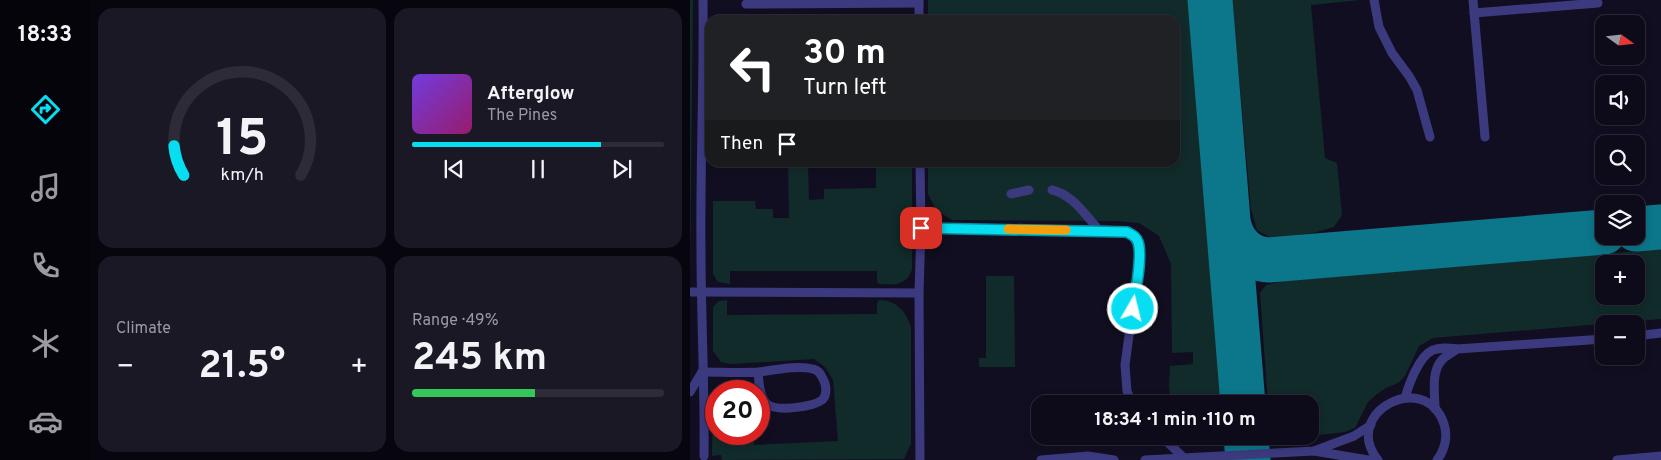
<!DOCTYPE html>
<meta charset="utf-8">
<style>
body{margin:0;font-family:Overpass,sans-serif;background:#1b1826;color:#f1f3f6;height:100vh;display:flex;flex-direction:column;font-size:19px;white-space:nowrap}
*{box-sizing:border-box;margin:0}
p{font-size:16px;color:#9a9aa2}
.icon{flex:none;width:28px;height:28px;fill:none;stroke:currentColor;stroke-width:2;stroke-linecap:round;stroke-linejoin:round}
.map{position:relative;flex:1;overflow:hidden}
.side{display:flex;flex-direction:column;gap:8px;padding:8px;background:#07060e;width:600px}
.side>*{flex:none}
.banner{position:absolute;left:15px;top:15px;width:475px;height:152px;border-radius:15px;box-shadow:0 2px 8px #0003,0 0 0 1px #2d2b38;background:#202124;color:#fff;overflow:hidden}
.needle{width:32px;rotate:105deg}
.controls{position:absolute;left:905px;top:15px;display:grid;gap:10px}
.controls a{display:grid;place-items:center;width:50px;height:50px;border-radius:10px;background:#0d0a19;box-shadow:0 2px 8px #0003,0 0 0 1px #2d2b38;font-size:25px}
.speed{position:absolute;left:15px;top:380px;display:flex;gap:10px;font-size:25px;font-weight:700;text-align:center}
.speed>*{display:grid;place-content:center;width:65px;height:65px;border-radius:50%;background:#0d0a19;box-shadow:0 2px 8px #0003,0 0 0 1px #2d2b38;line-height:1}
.speed .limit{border:8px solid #d22;background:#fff;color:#111}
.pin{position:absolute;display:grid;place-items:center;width:42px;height:42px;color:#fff;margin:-21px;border-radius:10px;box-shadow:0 2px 8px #0006}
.me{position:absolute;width:55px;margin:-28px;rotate:8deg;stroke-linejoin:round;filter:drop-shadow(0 0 4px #0008)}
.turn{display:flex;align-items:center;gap:18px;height:105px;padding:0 15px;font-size:22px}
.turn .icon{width:65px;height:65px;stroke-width:2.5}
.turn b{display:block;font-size:35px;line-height:42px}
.then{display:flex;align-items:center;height:48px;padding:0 15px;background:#0003;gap:10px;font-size:19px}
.big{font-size:38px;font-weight:700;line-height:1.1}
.side .tile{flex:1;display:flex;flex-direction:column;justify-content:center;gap:8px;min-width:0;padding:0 18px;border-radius:15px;background:#1b1826}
.side .dial{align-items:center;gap:0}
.dial svg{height:130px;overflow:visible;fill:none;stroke:#2d2b38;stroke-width:7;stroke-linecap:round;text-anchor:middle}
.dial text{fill:#f1f3f6;stroke:none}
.song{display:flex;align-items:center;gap:15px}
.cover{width:60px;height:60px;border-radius:8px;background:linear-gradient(135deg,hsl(260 70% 55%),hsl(320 70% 35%))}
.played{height:5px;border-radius:2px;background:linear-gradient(90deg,#07def2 75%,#2d2b38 75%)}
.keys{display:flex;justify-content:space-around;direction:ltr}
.heat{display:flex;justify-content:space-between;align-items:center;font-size:28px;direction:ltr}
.charge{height:8px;border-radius:4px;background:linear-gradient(90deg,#34c759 49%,#2d2b38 0)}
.side .tiles{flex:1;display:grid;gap:8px;grid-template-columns:repeat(2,1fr)}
.trip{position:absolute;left:341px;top:395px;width:288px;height:50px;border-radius:15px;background:#0d0a19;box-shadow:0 2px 8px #0003,0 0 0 1px #2d2b38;font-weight:700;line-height:50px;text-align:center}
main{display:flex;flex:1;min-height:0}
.tabs{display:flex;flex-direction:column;width:90px;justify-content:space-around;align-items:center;background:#05040a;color:#9a9aa2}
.tabs .icon{width:35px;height:35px}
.tabs .on{color:#07def2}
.tabs b{font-size:22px;color:#f1f3f6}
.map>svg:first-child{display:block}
.green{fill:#112b2a;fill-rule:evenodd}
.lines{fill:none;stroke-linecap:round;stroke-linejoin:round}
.taxiway{stroke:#0c768a;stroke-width:45}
.lane{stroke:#3c3a7f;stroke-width:9}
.route-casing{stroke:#05909d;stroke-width:12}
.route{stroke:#07def2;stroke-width:9}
.slow{stroke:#f59e0b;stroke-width:9}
</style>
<main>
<nav class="tabs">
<b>18:33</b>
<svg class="icon on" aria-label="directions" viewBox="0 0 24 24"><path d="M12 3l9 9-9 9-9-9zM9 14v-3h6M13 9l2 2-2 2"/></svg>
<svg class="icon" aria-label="music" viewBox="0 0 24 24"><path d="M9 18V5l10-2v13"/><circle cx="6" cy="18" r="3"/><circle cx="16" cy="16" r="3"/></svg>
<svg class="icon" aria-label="phone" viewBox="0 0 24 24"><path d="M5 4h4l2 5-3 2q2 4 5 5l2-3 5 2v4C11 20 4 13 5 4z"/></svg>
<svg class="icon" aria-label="climate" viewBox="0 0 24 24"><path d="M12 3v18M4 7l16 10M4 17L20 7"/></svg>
<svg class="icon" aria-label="car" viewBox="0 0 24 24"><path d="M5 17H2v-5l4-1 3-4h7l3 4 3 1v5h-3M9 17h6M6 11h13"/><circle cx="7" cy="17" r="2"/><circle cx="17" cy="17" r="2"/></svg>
</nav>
<section class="side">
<div class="tiles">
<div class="tile dial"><svg viewBox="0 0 100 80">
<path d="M14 69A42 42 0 1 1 86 69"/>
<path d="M14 69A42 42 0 0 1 8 51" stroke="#07def2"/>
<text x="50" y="56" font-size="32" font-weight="700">15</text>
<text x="50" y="72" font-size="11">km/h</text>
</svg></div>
<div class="tile">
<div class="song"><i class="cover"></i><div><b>Afterglow</b><p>The Pines</p></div></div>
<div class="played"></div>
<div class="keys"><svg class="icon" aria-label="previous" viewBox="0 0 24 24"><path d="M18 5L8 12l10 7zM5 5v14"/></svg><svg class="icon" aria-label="pause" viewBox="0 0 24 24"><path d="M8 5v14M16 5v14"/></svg><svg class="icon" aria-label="next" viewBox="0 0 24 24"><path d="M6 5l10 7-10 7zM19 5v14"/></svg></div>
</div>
<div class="tile"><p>Climate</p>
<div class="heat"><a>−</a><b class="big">21.5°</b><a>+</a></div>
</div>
<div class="tile"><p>Range · 49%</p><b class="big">245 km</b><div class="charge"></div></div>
</div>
</section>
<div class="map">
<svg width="971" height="460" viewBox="0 0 971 460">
<rect width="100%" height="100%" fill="#110e21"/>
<g class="green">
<polygon points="0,0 3,0 0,275"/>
<polygon points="238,0 499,0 531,404 481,404 479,385 480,366 503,364 503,352 482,353 481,264 469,236 449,223 426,221 262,220 246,210 238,194 238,163 485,162 485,20 238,20"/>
<polygon points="542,0 670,0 621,5 635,158 647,163 652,215 644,227 623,233 583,239 567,230 561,209"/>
<path d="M98,163H118L119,200L134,199V189L186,188V163H222V270C216,286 204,285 189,284L187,282V271H40V284L28,282L23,274V201H65L66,209H83V218H99Z"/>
<path d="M971,249V319L743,338L729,346L715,376L708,383L696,388L687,394L678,402L665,428L655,432L620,436V404H578L570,293L576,285L594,281ZM914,264H946V296H914Z"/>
<polygon points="296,276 324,276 325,367 289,367 289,358 296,358"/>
<path d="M37,300V315L187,314V303L189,300C207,300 216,312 221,327V444L214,459L32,460L31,455L22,456L23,393L35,381L49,380L63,385L64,391H26V434H63L64,445L148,441L143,380L135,367L124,359L41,364L31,362L23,351V307L29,301Z"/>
</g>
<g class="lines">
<g class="taxiway">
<polyline points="520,0 553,404"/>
<path d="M539,226C544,245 558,259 579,260L914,232"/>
<polyline points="946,229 971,227"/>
<polyline points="556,436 558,460"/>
</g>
<g class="lane">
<path d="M13,0C14,84 10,167 11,251C11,319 15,388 14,456"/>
<polyline points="229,0 229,20"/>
<polyline points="684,0 689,27 702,53 719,76 727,90 740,137"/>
<polyline points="783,0 795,137"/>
<polyline points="56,4 229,3"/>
<polyline points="784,13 908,3"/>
<path d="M362,190C382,194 396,216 409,230"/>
<polyline points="321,194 339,190"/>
<path d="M231,228L418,230C438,232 447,231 450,254L435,365L437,391L442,404"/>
<polyline points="0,292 229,293"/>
<polyline points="946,336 971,333"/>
<path d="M12,372C31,372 50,373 69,372C85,370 108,365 123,369C128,370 131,374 133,379C136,384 138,395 132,400C123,407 86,412 77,404C69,397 69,381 68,372"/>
<polyline points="0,392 12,372"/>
<path d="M715,398C719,384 729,356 743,350C751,347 759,348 767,349L914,339"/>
<path d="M745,409C745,395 741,373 751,361C755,356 762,353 767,349"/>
<polyline points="471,436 494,458"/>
<polyline points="624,451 678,460 687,459"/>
<polyline points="230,460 229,293 231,228 230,162"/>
<polyline points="351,460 398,456 424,460"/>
<polyline points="455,460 624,451 664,436 681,425"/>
<path d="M688,460C650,413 735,368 754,424C758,436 755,450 747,460"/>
<polyline points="927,460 971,456"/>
</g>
</g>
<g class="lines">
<defs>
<path id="route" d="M231,228L437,232C442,235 446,236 448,242C453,256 445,294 443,309"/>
</defs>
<use href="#route" class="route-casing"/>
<use href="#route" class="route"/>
<polyline class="slow" points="318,229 376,230"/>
</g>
</svg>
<div class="controls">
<a><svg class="needle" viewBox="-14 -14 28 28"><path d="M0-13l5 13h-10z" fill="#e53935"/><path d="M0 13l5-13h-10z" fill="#9a9aa2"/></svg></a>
<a><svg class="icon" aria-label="sound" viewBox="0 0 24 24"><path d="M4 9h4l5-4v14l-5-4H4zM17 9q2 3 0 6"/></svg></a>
<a><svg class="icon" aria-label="search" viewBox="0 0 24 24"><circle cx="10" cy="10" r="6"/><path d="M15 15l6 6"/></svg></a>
<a><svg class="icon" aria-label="layers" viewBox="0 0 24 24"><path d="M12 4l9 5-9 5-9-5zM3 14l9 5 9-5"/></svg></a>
<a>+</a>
<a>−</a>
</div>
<div class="speed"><div class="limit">20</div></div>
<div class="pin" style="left:231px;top:228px;background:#d93025"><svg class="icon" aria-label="arrive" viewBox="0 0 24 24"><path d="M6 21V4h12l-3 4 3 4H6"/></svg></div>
<svg class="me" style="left:443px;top:309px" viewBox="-20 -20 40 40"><circle r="17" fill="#07def2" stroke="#fff" stroke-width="3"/><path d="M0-11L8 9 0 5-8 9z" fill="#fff"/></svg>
<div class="trip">18:34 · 1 min · 110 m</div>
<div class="banner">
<div class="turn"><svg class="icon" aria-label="left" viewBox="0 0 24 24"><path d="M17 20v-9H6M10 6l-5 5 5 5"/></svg><div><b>30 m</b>Turn left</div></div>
<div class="then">Then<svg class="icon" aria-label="arrive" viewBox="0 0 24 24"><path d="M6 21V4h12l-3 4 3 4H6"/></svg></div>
</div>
</div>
</main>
